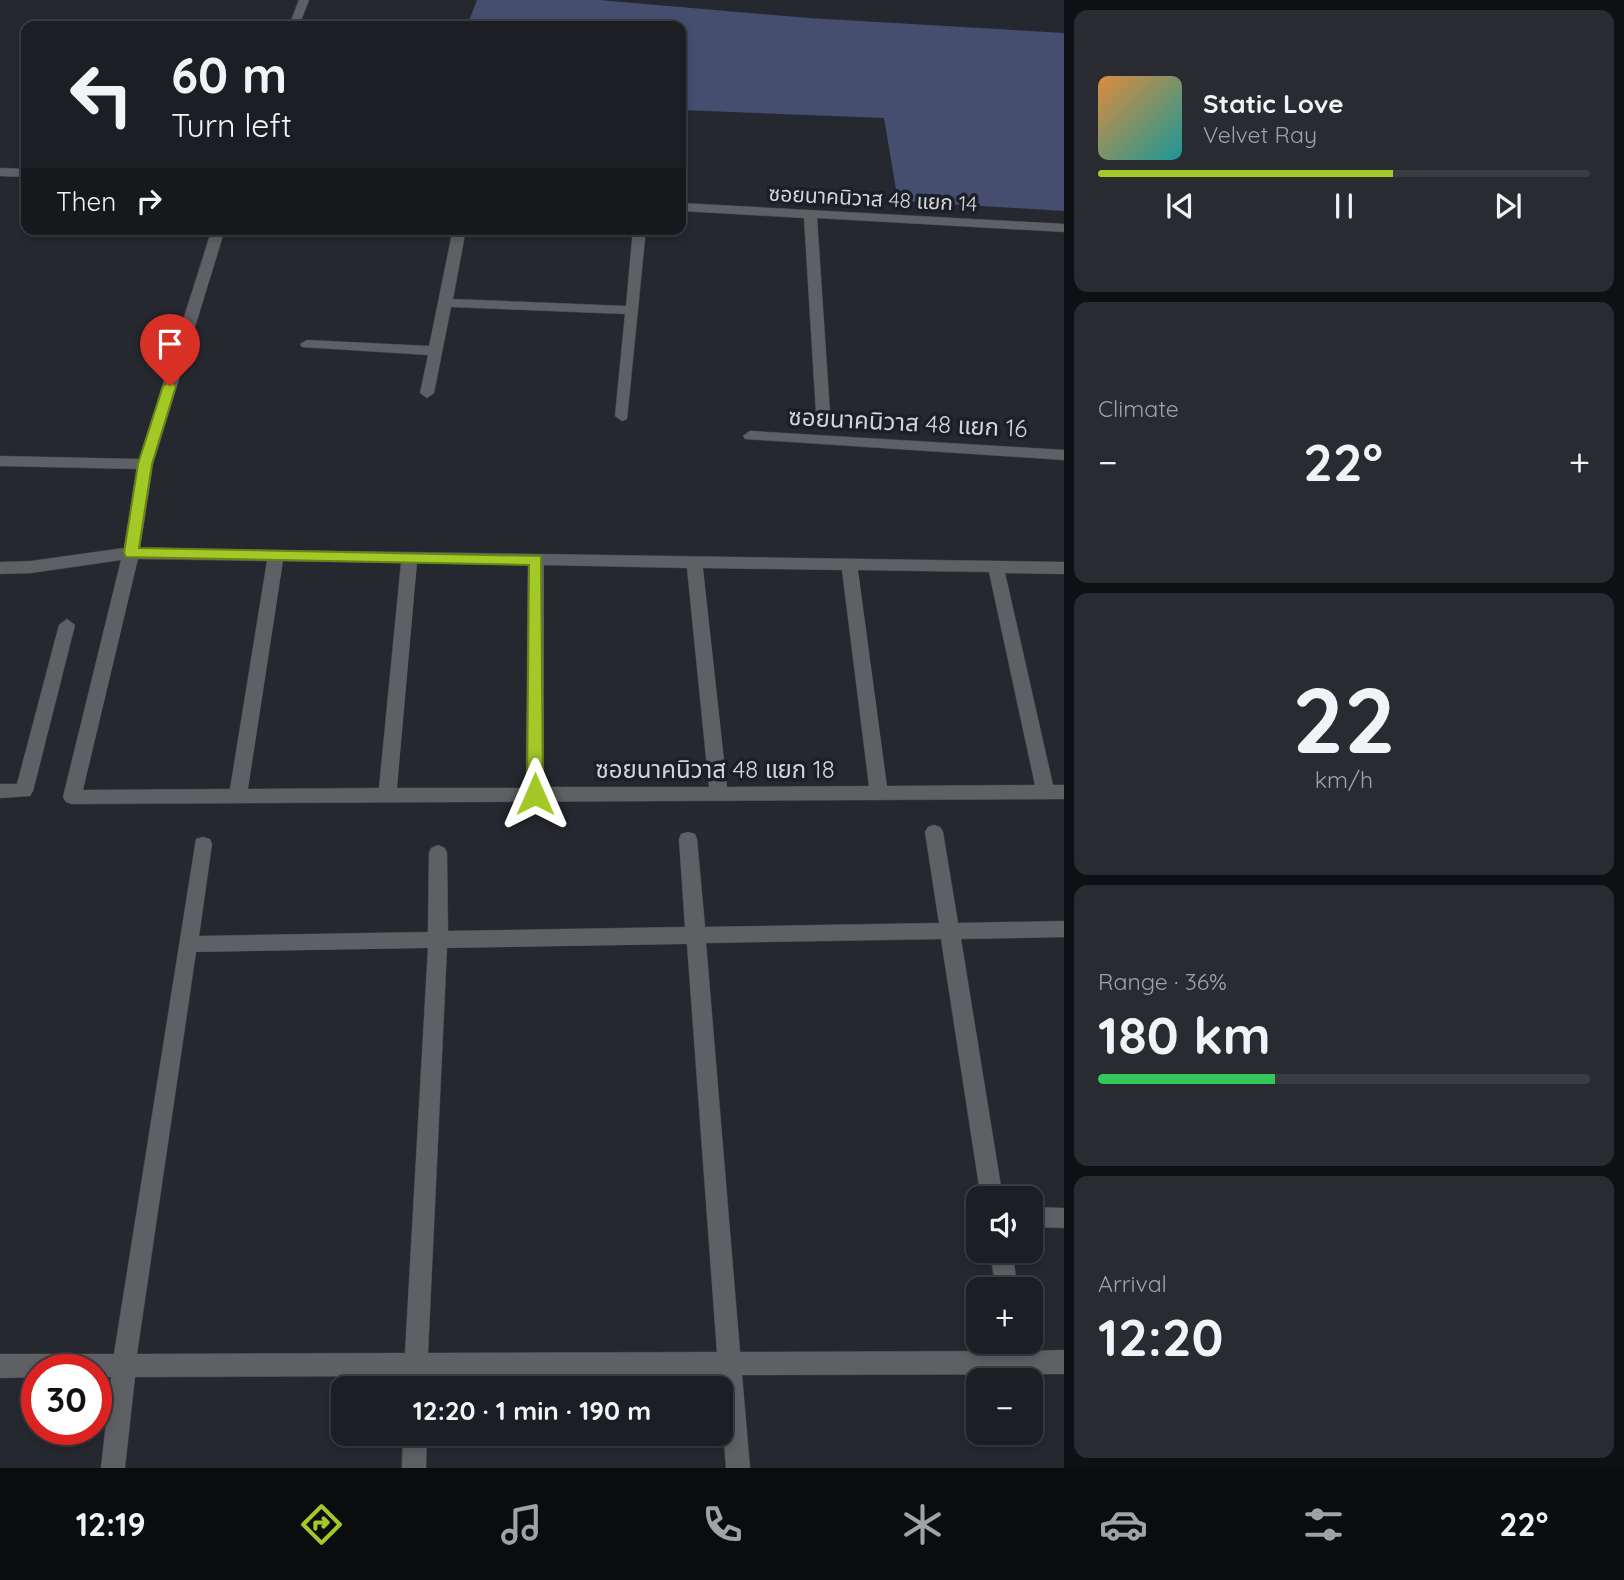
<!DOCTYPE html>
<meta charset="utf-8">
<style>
body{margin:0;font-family:Quicksand,"Noto Sans Thai",sans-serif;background:#292b30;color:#f1f3f6;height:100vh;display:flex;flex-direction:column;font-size:26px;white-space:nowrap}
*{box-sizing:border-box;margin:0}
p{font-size:23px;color:#a0a2a6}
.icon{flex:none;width:38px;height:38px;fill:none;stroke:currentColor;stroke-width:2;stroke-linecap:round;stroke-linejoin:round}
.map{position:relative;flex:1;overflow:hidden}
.drawer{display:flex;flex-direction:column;gap:10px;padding:10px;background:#0f1013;width:560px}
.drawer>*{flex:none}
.banner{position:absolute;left:21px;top:21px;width:665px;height:214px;border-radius:14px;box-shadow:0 4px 10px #0003,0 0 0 2px #3a3c41;background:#1c1e23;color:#f1f3f6;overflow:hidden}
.controls{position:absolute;left:966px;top:1186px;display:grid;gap:14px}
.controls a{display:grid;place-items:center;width:77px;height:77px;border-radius:14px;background:#1c1e23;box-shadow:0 4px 10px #0003,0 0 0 2px #3a3c41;font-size:35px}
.speed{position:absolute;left:21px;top:1354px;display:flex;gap:14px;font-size:35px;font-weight:700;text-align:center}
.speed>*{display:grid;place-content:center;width:91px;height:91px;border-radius:50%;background:#1c1e23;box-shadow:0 4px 10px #0003,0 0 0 2px #3a3c41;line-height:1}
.speed .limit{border:10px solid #d22;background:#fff;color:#111}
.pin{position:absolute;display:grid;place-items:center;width:60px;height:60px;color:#fff;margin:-72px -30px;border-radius:50% 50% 50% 0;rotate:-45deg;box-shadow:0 0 7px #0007}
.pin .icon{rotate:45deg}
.me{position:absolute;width:77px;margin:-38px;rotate:0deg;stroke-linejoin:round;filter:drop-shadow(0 0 5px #0008)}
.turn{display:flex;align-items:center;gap:24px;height:147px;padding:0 35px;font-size:32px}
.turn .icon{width:91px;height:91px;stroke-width:2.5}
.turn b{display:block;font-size:49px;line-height:60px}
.then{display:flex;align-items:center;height:66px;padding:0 35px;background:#0003;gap:14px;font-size:26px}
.big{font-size:52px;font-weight:700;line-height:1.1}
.drawer .widget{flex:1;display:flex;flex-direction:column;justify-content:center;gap:10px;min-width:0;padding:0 24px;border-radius:14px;background:#292b30}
.drawer .dial{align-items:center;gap:0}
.dial b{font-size:91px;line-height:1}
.song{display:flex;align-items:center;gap:21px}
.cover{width:84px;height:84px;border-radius:10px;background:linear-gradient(135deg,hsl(30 70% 55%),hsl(180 70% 35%))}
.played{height:7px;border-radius:4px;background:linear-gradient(90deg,#a3c927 60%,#3a3c41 60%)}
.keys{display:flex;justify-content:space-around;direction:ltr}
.heat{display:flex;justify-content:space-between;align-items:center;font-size:38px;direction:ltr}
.charge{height:10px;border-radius:5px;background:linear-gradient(90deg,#34c759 36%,#3a3c41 0)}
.trip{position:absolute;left:331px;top:1376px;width:402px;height:70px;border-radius:14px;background:#1c1e23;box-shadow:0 4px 10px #0003,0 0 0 2px #3a3c41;font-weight:700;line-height:70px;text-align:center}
.tab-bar{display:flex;height:112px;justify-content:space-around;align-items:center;background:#0b0c0e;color:#a0a2a6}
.tab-bar .icon{width:49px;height:49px}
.tab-bar .current{color:#a3c927}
.tab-bar b{font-size:32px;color:#f1f3f6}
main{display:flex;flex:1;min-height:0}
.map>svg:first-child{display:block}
.forest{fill:#454e6f}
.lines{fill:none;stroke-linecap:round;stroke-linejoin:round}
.street-casing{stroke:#42444a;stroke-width:1}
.street{fill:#5f6064;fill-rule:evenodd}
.route{fill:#a3c927;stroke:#6a8319;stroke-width:2}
.labels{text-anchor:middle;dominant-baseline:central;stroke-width:7;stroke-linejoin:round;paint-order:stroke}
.far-street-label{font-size:21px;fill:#d3d5da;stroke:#1d1f26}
.street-label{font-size:24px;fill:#d3d5da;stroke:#1d1f26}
</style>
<main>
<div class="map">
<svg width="1064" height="1468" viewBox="0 0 1064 1468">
<rect width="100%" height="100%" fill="#26282f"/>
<polygon class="forest" points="477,0 599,0 809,18 1064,33 1064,211 898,201 884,118 681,110 681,26 467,26"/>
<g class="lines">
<defs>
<g id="street">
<polygon points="299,0 309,0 299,26 289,26"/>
<polygon points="0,168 26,169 26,177 0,176"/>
<polygon points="681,203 1064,224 1064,232 817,218 830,413 823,418 816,413 804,218 681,211"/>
<path d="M212,229H225L153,464L140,548L1064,562V574L1005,573L1053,785H1064V799L72,804L66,802L63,797L121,560L31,573L0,574V562L31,561L124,548L137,469L0,466V456L139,459ZM138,559L267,561L230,789L83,790ZM283,561L401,563L379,788L248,789ZM417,563L528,565L526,788H397ZM544,565L687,568L709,787H544ZM703,568L842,570L869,786L727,787ZM858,570L989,572L1035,785L887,786Z"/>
<polygon points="453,229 466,229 453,299 626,306 633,229 646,229 627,419 622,421 615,416 625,314 451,307 434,393 427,398 420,393 428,355 302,347 300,344 307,340 429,346"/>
<polygon points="750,431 1064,450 1064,460 745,439 743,436"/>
<polygon points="67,619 75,625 33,791 30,796 0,798 0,784 17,784 59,625"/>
<path d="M934,825L940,827L943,832L958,923L1064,921V937L961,939L1003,1199H981L941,939L706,943L740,1352L1005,1351L1004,1342H1026L1028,1351L1064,1350V1374L742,1375L750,1468H726L719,1375L427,1376V1388H403L404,1376L135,1377L125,1468H101L111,1377H96V1370H37V1377L0,1378V1354H114L196,839L203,837L210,839L212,844L199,936L428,932L429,853L431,848L438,845L445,848L447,853L448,931L685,927L679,839L681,834L688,832L695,834L697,839L705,927L939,923L925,832L928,827ZM687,944L717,1352L428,1353L447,948ZM428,948L405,1353L137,1354L196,952Z"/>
<polygon points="1031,1207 1064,1208 1064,1228 1031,1227"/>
<polygon points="990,1251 1012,1251 1018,1290 996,1290"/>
<polygon points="403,1433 427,1433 426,1468 402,1468"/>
</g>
</defs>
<use href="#street" class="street-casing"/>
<use href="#street" class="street"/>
</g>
<polygon class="route" points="170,382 176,386 152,464 139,548 541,556 543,794 541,799 529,799 527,794 529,565 126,557 124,553 138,464 163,386"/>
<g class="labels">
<g class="far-street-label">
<text transform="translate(873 198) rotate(3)">ซอยนาคนิวาส 48 แยก 14</text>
</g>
<g class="street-label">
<text transform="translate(908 422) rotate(3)">ซอยนาคนิวาส 48 แยก 16</text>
<text x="715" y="769">ซอยนาคนิวาส 48 แยก 18</text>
</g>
</g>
</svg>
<div class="controls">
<a><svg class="icon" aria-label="sound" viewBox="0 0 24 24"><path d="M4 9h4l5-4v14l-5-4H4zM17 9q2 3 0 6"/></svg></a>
<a>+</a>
<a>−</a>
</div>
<div class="speed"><div class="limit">30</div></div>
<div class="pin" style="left:170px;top:386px;background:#d93025"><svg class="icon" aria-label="arrive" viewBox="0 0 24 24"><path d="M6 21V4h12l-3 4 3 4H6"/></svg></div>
<svg class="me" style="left:535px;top:794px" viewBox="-20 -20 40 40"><path d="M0-17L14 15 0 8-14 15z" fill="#a3c927" stroke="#fff" stroke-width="4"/></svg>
<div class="trip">12:20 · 1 min · 190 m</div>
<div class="banner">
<div class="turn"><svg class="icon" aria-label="left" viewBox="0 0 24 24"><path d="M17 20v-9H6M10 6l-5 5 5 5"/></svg><div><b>60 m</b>Turn left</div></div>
<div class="then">Then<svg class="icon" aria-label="right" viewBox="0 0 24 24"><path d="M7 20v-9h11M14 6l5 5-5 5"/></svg></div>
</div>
</div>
<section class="drawer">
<div class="widget">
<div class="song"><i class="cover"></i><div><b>Static Love</b><p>Velvet Ray</p></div></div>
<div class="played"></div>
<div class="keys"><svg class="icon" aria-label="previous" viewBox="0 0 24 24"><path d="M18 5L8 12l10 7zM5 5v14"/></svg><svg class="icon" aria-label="pause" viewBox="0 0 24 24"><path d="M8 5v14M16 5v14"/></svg><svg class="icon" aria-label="next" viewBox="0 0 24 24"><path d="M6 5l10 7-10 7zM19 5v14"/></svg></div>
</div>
<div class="widget"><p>Climate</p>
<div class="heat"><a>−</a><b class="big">22°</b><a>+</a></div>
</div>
<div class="widget dial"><b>22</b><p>km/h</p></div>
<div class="widget"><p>Range · 36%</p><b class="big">180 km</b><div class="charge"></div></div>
<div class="widget"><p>Arrival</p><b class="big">12:20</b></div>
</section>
</main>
<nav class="tab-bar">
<b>12:19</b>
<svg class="icon current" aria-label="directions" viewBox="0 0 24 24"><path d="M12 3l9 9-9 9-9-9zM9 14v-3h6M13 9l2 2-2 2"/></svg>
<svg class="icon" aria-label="music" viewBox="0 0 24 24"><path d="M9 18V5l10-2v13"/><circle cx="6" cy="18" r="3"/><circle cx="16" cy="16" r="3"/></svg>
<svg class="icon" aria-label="phone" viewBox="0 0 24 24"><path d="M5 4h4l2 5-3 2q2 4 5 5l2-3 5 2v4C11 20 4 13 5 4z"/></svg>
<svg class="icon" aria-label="climate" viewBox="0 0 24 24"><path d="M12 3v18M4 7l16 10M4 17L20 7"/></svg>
<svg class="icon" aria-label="car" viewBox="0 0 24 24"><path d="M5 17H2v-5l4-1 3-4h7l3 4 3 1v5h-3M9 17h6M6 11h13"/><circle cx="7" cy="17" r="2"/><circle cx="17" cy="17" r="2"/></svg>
<svg class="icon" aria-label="filters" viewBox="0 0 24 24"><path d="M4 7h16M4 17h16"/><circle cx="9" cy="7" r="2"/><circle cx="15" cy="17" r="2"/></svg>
<b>22°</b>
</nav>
